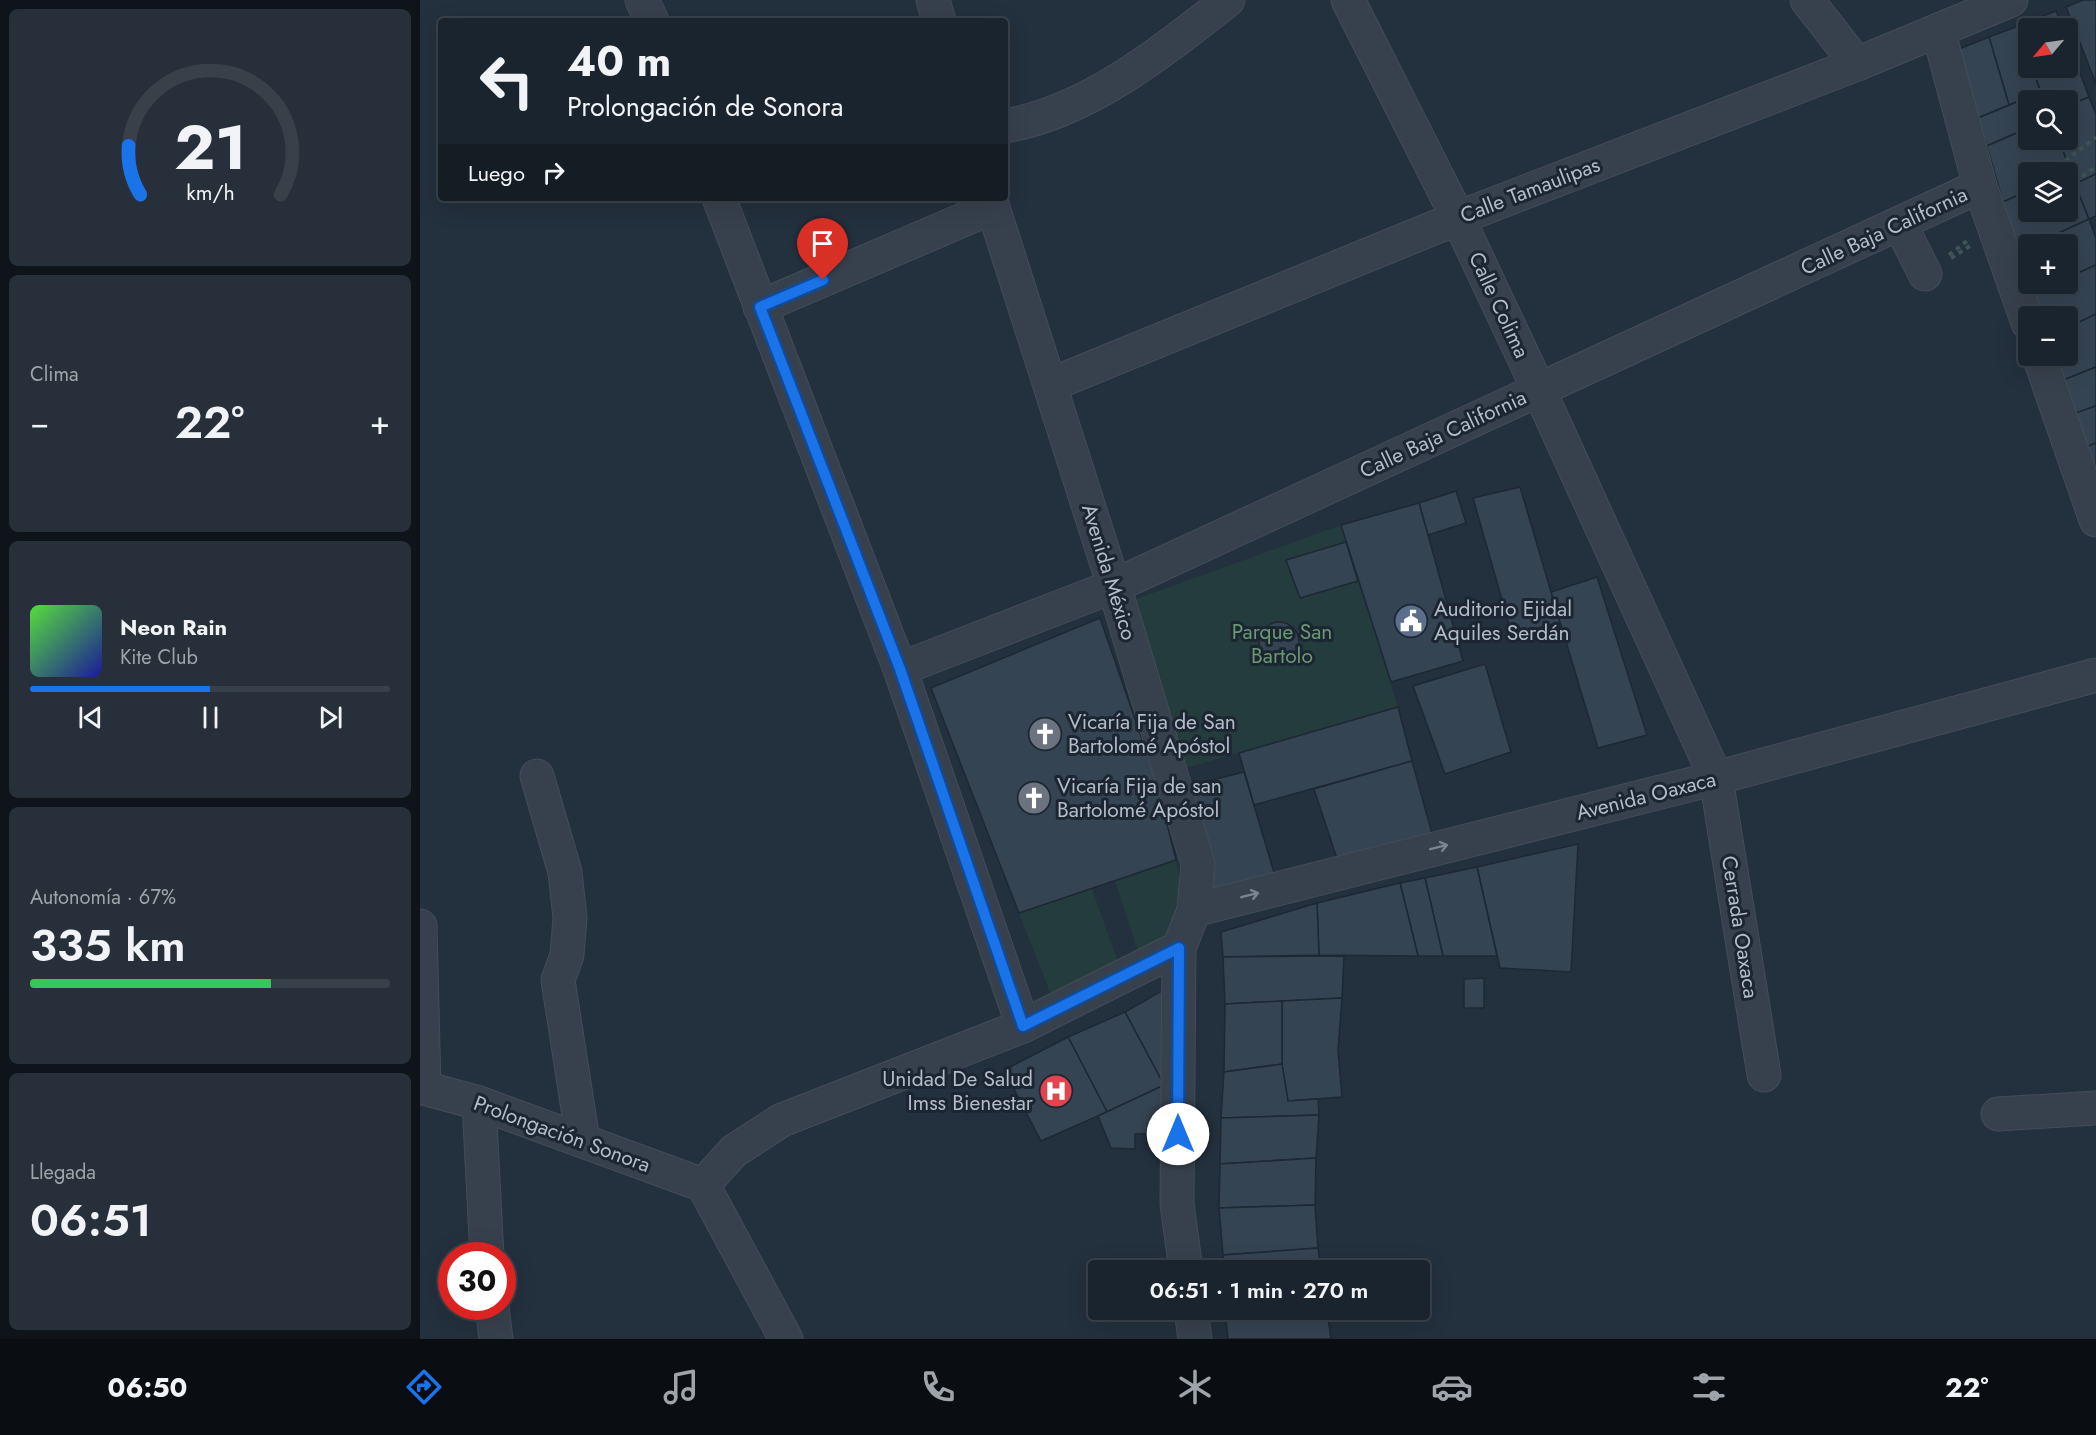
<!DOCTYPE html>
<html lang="es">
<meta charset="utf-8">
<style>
body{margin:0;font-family:Jost,sans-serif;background:#27303a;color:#f1f3f6;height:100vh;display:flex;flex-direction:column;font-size:22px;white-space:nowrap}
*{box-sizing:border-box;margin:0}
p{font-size:20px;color:#9fa4aa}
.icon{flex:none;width:33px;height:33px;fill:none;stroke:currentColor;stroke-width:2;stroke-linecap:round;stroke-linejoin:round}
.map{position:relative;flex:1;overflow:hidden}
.sheet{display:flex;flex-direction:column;gap:9px;padding:9px;background:#0e1419;width:420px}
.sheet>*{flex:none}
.top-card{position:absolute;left:18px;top:18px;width:570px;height:183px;border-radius:6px;box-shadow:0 6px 24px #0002,0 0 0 2px #38414a;background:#1a242e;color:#f1f3f6;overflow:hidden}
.needle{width:39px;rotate:241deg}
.tools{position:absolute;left:1598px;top:18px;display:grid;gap:12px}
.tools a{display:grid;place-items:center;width:60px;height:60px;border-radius:6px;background:#1a242e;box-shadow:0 6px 24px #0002,0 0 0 2px #38414a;font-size:30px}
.speed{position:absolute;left:18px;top:1242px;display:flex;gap:12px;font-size:30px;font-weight:700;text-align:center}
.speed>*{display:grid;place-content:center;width:78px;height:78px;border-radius:50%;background:#1a242e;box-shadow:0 6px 24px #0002,0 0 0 2px #38414a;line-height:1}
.speed .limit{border:9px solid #d22;background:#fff;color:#111}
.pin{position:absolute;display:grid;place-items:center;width:51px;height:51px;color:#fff;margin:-62px -26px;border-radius:50% 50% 50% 0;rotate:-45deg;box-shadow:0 0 6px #0007}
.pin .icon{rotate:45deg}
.me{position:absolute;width:66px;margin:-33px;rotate:0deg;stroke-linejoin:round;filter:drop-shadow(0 0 4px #0008)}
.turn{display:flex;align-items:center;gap:21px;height:126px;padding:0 30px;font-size:27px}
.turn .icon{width:78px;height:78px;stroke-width:2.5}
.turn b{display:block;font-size:42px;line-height:51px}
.then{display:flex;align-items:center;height:57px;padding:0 30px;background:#0003;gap:12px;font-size:22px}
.big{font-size:45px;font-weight:600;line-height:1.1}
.sheet .widget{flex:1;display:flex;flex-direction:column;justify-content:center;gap:9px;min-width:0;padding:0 21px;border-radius:9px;background:#27303a}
.sheet .dial{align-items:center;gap:0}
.dial svg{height:156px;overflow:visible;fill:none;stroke:#38414a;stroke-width:7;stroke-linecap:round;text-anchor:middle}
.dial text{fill:#f1f3f6;stroke:none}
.song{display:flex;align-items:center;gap:18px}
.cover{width:72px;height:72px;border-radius:9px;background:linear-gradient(135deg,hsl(110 70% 55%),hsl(240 70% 35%))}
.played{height:6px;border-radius:3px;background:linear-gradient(90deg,#1a73e8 50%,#38414a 50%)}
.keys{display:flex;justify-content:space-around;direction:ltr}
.heat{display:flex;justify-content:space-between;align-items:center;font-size:33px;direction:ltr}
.charge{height:9px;border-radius:4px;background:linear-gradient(90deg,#34c759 67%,#38414a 0)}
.trip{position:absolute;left:668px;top:1260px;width:342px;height:60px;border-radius:6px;background:#1a242e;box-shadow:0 6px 24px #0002,0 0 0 2px #38414a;font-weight:600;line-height:60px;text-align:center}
.tab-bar{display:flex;height:96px;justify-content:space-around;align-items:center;background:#0a0e12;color:#9fa4aa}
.tab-bar .icon{width:42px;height:42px}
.tab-bar .on{color:#1a73e8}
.tab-bar b{font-size:27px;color:#f1f3f6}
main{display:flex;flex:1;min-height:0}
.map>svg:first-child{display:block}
.green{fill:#253c3e}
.building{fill:#354453;stroke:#1e2834;stroke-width:1.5}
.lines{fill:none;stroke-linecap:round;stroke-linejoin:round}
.minor-casing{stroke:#434d59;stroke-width:35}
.path{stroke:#3e5556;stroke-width:4;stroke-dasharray:4.5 4.5;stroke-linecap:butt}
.minor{stroke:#37414d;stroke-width:33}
.oneway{stroke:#7b8591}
.route-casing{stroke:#114b97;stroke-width:15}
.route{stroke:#1a73e8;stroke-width:10}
.labels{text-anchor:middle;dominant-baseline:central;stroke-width:6;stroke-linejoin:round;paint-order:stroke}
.street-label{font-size:21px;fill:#b3bcc8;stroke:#1c2632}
.poi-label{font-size:21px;fill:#b3bcc8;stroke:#1c2632;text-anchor:start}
.park-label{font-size:21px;fill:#6a9972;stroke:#1c2632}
</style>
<main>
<section class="sheet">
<div class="widget dial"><svg viewBox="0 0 100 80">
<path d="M14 69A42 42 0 1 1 86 69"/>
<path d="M14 69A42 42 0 0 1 8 44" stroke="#1a73e8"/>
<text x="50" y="56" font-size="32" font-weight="700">21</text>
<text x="50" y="72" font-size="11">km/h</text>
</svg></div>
<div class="widget"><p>Clima</p>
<div class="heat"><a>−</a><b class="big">22°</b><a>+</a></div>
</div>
<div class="widget">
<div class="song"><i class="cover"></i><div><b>Neon Rain</b><p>Kite Club</p></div></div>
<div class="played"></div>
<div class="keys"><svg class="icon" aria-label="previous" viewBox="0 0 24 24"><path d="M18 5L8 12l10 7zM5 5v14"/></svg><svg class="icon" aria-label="pause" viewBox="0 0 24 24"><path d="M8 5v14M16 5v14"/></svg><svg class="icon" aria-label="next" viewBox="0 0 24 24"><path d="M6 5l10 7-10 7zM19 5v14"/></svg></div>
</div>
<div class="widget"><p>Autonomía · 67%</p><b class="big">335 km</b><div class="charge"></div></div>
<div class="widget"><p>Llegada</p><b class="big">06:51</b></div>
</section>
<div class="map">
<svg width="1676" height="1339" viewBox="0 0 1676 1339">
<rect width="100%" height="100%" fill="#23303d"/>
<g class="green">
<polygon points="921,525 978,707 759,770 705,603"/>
<polygon points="756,860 765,909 757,929 719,954 695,881"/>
<polygon points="672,889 700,968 633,1000 599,913"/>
</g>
<g class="building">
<polygon points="1663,0 1676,0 1676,84 1646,7"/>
<polygon points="1636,11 1643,28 1608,28 1608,58 1596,27"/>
<polygon points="1596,27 1608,58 1608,68 1612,68 1621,92 1589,105 1569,37"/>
<polygon points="1569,37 1589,105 1558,118 1539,49"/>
<polygon points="1647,38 1669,97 1647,106 1647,100 1624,100 1612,68 1647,68"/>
<polygon points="1621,92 1624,100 1608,100 1608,128 1567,146 1558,118"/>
<polygon points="1669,97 1676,114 1676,174 1655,184 1639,140 1647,140 1647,106"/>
<polygon points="1608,128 1608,140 1639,140 1651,173 1608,172 1608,191 1583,202 1567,146"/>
<polygon points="1651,173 1669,219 1615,244 1608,244 1608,248 1597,253 1583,202 1608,191 1608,212 1647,212 1647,175"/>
<polygon points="1676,174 1676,216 1669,219 1655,184"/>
<polygon points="1669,219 1676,238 1676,265 1647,278 1647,244 1615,244"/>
<polygon points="1608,248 1608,284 1634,284 1609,294 1597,253"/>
<polygon points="1676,265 1676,314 1647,328 1647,316 1615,316 1609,294 1634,284 1647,284 1647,278"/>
<polygon points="1676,314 1676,367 1636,383 1627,356 1647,356 1647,328"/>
<polygon points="1676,367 1676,406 1647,416 1636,383"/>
<polygon points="1676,406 1676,443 1659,450 1647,416"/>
<polygon points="1676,443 1676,474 1659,450"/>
<polygon points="1100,487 1140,622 1092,635 1053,498"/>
<polygon points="1036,491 1046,523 1008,535 999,503"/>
<polygon points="999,503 1043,661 971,682 921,525"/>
<polygon points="926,542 938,581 880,598 866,560"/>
<polygon points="1177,577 1227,735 1178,748 1131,592"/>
<polygon points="680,618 736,780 756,860 599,913 511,688"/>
<circle cx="859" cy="642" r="20"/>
<polygon points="1065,664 1091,752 1025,774 993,686"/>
<polygon points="978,707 992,761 834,805 819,753"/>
<polygon points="992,761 1016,848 921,871 894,789"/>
<polygon points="824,772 858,886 787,903 764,787"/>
<polygon points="1158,844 1151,972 1080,968 1057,867"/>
<polygon points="1057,867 1077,956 1023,956 1005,878"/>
<polygon points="1005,878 1023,956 998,956 980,883"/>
<polygon points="980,883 998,956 899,955 897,903"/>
<polygon points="897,903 899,955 803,957 801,932"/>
<polygon points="924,956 922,998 805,1004 803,957"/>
<polygon points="1064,978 1064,1008 1044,1008 1044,979"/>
<polygon points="745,989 744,1085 705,1012"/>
<polygon points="922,998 918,1050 922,1097 868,1101 862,1064 862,1001"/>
<polygon points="862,1001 862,1064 804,1072 805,1004"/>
<polygon points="705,1012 744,1085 687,1112 648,1037"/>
<polygon points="648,1037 687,1112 621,1141 584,1070"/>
<polygon points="862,1064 868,1101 898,1099 899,1115 801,1118 804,1072"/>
<polygon points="744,1085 750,1133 715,1134 715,1149 691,1148 678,1116"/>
<polygon points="899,1115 896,1158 800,1164 801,1118"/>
<polygon points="896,1158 895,1205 799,1208 800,1164"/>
<polygon points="895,1205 898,1248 803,1255 799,1208"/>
<polygon points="898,1248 901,1270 804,1270 803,1255"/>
<polygon points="805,1310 907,1310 911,1339 808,1339"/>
</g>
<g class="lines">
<defs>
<g id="minor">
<polyline points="222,0 232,21"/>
<polyline points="513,0 519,21"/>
<polyline points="928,0 1038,218 1119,390 1296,778 1344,1075"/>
<polyline points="1387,0 1437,64"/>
<polyline points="1518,30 1560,186 1608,323"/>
<path d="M585,126C668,112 743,51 808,0"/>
<polyline points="299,198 480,669 603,1026"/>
<polyline points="570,198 694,586 778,864 774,910 759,948 757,1204 766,1270"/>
<polyline points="1480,224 1505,274"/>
<polyline points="340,307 573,207"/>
<polyline points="1619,356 1676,520"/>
<polyline points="630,385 1038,218 1437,64 1591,0"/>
<polyline points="480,669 694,586 1560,186"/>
<polyline points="117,776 145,872 150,918 147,955 138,980 163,1141"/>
<polyline points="774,910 1296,778 1676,675"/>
<polyline points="0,926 4,1087"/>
<polyline points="0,1087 59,1103 283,1185"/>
<polyline points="59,1103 67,1256"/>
<polyline points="1578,1114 1676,1108"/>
<polyline points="283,1185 314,1151 362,1120 603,1026 759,948"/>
<polyline points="283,1185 366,1339"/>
<polyline points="72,1306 76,1339"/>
<polyline points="771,1310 775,1339"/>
</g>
</defs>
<use href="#minor" class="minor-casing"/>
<g class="path">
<polyline points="1631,172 1676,137"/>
<polyline points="1647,186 1676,167"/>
<polyline points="1597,200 1608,191"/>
<polyline points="1529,255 1547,241"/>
<polyline points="1531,258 1550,246"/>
</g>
<use href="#minor" class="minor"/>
</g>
<defs><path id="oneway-shaft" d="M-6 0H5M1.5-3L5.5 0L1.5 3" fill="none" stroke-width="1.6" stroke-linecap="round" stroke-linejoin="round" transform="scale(1.5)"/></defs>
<g class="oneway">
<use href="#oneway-shaft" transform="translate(1019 847) rotate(-14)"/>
<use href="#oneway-shaft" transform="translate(830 895) rotate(-14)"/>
</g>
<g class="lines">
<defs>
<polyline id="route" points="403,280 340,307 480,669 603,1026 759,948 758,1134"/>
</defs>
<use href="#route" class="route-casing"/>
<use href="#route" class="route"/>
</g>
<defs>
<symbol id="civic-disc" viewBox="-11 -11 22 22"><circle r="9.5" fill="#5c6f8a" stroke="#1c2632"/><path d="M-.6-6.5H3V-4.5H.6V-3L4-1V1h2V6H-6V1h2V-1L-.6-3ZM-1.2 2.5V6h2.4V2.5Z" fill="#fff"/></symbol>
<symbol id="church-disc" viewBox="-11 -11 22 22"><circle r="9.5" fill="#6b7280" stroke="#1c2632"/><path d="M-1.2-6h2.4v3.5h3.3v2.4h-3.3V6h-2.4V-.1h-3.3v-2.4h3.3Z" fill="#fff"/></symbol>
<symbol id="hospital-disc" viewBox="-11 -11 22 22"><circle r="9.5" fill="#e0444e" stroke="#1c2632"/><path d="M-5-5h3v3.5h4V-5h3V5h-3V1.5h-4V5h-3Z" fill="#fff"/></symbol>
</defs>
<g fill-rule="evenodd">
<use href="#civic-disc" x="972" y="602" width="38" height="38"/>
<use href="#church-disc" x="606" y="715" width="38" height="38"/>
<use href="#church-disc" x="595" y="779" width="38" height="38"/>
<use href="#hospital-disc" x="617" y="1072" width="38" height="38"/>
</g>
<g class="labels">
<g class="street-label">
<text transform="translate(1110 190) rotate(-21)">Calle Tamaulipas</text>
<text transform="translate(1464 231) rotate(-25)">Calle Baja California</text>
<text transform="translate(1079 305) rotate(65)">Calle Colima</text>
<text transform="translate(1023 434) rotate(-25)">Calle Baja California</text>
<text transform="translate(689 572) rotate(73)">Avenida México</text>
<text transform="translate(1226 796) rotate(-14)">Avenida Oaxaca</text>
<text transform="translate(1320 927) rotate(81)">Cerrada Oaxaca</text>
<text transform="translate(142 1134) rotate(20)">Prolongación Sonora</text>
</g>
<g class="poi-label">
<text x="1014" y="609">Auditorio Ejidal<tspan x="1014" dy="24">Aquiles Serdán</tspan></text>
<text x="648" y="722">Vicaría Fija de San<tspan x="648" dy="24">Bartolomé Apóstol</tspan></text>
<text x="637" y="786">Vicaría Fija de san<tspan x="637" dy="24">Bartolomé Apóstol</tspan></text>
<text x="613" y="1079" text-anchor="end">Unidad De Salud<tspan x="613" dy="24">Imss Bienestar</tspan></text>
</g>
<g class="park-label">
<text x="862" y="632">Parque San<tspan x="862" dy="24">Bartolo</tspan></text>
</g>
</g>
</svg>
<div class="tools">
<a><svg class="needle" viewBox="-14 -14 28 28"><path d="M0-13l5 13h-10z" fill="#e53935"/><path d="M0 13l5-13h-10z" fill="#9fa4aa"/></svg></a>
<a><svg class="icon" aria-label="search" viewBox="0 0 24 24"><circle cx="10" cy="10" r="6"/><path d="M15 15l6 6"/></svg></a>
<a><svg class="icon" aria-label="layers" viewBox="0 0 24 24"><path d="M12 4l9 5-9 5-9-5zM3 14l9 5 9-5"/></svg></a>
<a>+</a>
<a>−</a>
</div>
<div class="speed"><div class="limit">30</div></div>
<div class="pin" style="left:403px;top:280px;background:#d93025"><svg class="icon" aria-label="arrive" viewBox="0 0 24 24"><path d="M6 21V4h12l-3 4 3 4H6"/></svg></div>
<svg class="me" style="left:758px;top:1134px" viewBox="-20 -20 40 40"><circle r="19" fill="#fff"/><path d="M0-13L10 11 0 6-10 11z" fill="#1a73e8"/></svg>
<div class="trip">06:51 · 1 min · 270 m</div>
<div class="top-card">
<div class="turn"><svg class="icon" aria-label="left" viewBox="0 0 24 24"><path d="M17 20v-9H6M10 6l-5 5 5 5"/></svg><div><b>40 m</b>Prolongación de Sonora</div></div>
<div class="then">Luego<svg class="icon" aria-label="right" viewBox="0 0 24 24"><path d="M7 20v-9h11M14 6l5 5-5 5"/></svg></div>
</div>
</div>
</main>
<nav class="tab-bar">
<b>06:50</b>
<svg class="icon on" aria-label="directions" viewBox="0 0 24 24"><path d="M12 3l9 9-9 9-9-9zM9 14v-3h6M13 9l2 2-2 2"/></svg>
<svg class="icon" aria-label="music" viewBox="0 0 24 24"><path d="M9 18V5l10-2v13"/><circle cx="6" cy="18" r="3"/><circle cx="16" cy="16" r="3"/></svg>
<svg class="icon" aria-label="phone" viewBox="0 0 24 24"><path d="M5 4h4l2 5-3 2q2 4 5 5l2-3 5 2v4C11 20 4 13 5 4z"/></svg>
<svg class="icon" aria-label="climate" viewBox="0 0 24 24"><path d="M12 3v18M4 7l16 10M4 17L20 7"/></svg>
<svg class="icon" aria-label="car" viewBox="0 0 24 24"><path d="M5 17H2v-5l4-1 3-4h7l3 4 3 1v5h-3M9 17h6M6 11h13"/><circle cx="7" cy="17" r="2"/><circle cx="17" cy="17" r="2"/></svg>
<svg class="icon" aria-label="filters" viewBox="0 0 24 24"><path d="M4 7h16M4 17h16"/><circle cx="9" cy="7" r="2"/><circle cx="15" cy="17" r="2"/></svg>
<b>22°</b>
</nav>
